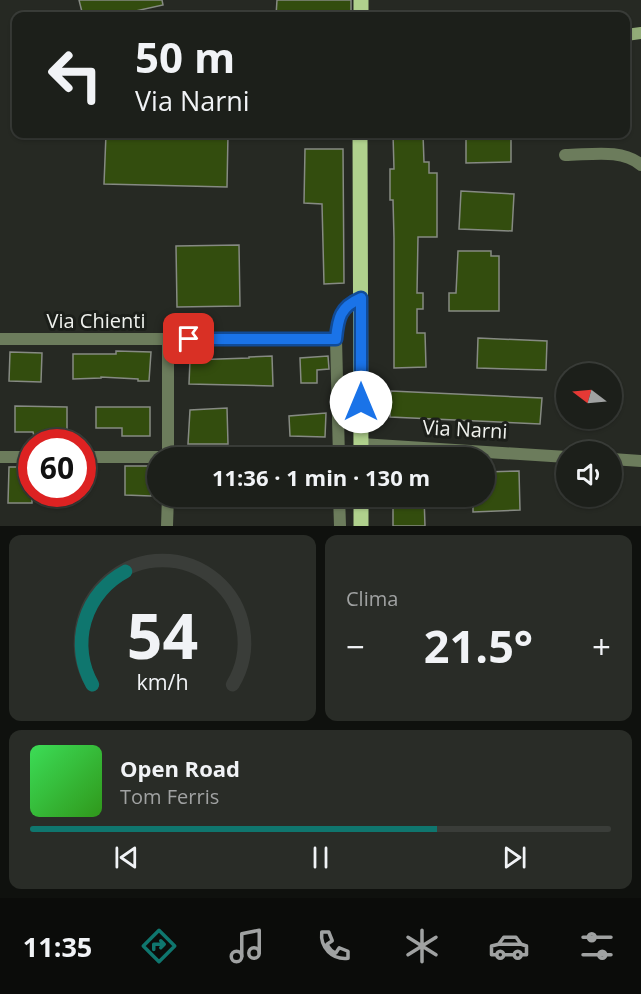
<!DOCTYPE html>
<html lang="it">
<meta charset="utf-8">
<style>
body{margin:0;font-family:"Open Sans",sans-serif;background:#292c27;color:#f1f3f6;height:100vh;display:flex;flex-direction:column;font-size:22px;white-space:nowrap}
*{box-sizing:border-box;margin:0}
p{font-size:20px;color:#a0a2a2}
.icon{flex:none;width:33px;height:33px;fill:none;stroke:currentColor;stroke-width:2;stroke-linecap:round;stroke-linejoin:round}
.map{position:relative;height:526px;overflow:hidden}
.drawer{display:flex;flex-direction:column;gap:9px;padding:9px;background:#0f110e;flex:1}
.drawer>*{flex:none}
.guide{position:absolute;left:12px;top:12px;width:618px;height:126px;border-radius:12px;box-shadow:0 2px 4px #0004,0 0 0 2px #3a3d39;background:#1c1f1a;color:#f1f3f6;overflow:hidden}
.needle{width:39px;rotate:286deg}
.controls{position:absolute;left:556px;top:363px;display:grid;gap:12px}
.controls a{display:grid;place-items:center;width:66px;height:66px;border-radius:50%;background:#1c1f1a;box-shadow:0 2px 4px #0004,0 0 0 2px #3a3d39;font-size:30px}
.speed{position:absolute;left:18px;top:429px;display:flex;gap:12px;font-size:30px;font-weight:700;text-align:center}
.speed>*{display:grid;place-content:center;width:78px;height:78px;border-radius:50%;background:#1c1f1a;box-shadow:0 2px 4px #0004,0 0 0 2px #3a3d39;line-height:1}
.speed .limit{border:9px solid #d22;background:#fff;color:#111}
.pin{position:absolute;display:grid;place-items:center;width:51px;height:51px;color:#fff;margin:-26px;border-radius:12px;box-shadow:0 3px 9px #0006}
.me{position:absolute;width:66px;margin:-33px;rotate:0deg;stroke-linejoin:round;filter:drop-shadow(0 0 4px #0008)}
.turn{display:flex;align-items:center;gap:21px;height:126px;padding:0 24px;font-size:27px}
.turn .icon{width:78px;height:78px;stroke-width:2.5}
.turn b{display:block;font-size:42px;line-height:51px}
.big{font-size:45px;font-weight:700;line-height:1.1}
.drawer .tile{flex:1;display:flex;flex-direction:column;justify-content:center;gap:9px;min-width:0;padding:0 21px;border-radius:12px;background:#292c27}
.drawer .dial{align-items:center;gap:0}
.dial svg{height:156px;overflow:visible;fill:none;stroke:#3a3d39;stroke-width:7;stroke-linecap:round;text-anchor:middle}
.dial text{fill:#f1f3f6;stroke:none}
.song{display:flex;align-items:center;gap:18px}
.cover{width:72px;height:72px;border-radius:9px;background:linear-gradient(135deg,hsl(130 70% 55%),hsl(110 70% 35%))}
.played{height:6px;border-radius:3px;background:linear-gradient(90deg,#0f766e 70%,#3a3d39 70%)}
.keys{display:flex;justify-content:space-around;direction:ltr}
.heat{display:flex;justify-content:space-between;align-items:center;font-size:33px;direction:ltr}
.drawer .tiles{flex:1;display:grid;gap:9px;grid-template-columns:1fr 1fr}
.tile:last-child{grid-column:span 2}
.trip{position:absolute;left:147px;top:447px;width:348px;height:60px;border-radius:30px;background:#1c1f1a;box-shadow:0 2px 4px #0004,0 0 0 2px #3a3d39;font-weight:700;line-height:60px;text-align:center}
.tab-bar{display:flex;height:96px;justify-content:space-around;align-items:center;background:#0b0c0a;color:#a0a2a2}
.tab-bar .icon{width:42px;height:42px}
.tab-bar .current{color:#0f766e}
.tab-bar b{font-size:27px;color:#f1f3f6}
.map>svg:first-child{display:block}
.building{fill:#334d0e;stroke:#868a83;stroke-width:1.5}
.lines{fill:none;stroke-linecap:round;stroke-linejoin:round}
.street{stroke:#6c7c5c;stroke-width:12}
.secondary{stroke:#92ac78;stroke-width:12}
.primary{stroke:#b0d18d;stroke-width:15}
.route-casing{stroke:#114b97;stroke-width:15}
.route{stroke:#1a73e8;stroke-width:10}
.labels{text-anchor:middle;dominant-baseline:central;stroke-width:6;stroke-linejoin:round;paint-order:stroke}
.street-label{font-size:20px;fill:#eff1ed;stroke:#1c1f1a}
</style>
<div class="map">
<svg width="641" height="526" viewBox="0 0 641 526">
<rect width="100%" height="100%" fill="#262923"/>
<g class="building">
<polygon points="79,0 162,0 163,5 113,16 83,16"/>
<polygon points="277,0 351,0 351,16 276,16"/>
<polygon points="106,134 228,134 227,187 104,184"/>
<polygon points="393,134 423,134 424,162 429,162 429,173 437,173 437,237 418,237 417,293 423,293 423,309 417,309 417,333 425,333 426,367 394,368 394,238 393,200 390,200 390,169 394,169"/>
<polygon points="511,135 511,162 466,163 466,136"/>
<polygon points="305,149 343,149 344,283 324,284 322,204 304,203"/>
<polygon points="461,191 514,194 512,231 459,229"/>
<polygon points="239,245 240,306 177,307 176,246"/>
<polygon points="458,251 491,251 491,256 499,256 499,311 449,311 449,293 456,293"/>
<polygon points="478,338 547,341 546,370 477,368"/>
<polygon points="116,351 151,352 149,381 138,381 138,379 101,377 101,378 73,379 73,354 116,354"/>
<polygon points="10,352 42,353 41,382 9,381"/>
<polygon points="272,356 273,386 189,384 190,360 249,358 249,357"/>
<polygon points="328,356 329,369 317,370 317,383 301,383 300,358"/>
<polygon points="391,391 542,398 540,424 390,417"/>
<polygon points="15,406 67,407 67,430 49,430 49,437 34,436 33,432 15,432"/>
<polygon points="96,407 150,407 150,436 122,436 122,428 96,428"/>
<polygon points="227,408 228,444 188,444 190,410"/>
<polygon points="326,413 325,437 290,436 289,416"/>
<polygon points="125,466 152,466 151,496 125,495"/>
<polygon points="9,467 32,467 32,503 8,503"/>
<polygon points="519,471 520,510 473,512 473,496 484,496 484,472"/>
<polygon points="393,496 424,496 425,526 393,526"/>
</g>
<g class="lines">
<g class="street">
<path d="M565,155C589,155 622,148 641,165"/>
<polyline points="0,339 336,339"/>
<polyline points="361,444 567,457"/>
<polyline points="0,457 32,457"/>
<polyline points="82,457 168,457"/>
<polyline points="168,458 168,339"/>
<path d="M339,458L336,339C338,319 340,307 361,298"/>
<polyline points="612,459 641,461"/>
<polyline points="339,496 340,526"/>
<polyline points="167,526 168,496"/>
</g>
<polyline class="secondary" points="626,35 641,33"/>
<g class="primary">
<polyline points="361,16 361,0"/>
<polyline points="360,134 361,458"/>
<polyline points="361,496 361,526"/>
</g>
</g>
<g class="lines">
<defs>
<path id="route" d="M189,339H336C338,318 340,307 361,298V402"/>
</defs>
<use href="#route" class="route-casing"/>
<use href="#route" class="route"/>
</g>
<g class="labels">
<g class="street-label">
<text x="96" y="320">Via Chienti</text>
<text transform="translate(465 429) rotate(3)">Via Narni</text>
</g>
</g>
</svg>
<div class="controls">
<a><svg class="needle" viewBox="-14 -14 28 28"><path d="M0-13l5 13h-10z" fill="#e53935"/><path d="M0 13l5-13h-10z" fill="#a0a2a2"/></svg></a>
<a><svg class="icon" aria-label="sound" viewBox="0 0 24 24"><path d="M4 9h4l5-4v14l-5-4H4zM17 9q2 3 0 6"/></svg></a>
</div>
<div class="speed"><div class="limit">60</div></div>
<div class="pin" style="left:189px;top:339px;background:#d93025"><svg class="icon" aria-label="arrive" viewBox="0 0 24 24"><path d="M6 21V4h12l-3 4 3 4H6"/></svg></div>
<svg class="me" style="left:361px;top:402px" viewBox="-20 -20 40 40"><circle r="19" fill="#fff"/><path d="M0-13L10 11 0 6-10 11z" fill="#1a73e8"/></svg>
<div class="trip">11:36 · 1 min · 130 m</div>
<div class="guide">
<div class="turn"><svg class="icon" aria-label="left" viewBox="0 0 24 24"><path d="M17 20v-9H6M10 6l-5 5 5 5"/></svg><div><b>50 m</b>Via Narni</div></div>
</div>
</div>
<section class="drawer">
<div class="tiles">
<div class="tile dial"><svg viewBox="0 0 100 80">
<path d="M14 69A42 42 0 1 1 86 69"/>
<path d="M14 69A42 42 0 0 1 31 11" stroke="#0f766e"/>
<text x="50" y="56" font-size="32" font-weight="700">54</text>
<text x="50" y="72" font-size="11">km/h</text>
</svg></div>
<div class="tile"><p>Clima</p>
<div class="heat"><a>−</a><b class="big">21.5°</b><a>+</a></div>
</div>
<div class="tile">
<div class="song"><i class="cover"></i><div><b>Open Road</b><p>Tom Ferris</p></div></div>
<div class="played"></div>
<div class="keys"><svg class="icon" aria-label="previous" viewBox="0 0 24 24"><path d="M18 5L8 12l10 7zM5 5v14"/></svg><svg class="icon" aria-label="pause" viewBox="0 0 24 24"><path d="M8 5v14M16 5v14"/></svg><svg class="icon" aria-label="next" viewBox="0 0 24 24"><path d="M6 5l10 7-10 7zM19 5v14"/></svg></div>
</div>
</div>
</section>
<nav class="tab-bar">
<b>11:35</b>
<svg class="icon current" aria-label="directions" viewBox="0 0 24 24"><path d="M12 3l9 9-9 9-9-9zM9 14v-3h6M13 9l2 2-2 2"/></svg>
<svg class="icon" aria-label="music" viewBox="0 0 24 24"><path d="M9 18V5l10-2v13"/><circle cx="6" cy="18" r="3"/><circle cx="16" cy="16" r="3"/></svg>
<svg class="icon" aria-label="phone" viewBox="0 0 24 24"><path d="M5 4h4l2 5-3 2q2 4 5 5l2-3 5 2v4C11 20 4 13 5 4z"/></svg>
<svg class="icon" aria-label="climate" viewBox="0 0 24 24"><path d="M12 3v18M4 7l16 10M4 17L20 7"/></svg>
<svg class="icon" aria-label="car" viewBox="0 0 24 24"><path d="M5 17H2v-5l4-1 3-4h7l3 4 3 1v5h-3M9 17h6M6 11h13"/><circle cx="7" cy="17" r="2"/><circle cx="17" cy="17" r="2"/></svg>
<svg class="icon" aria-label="filters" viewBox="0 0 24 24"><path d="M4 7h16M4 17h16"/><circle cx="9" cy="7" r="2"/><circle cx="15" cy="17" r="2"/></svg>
</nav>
